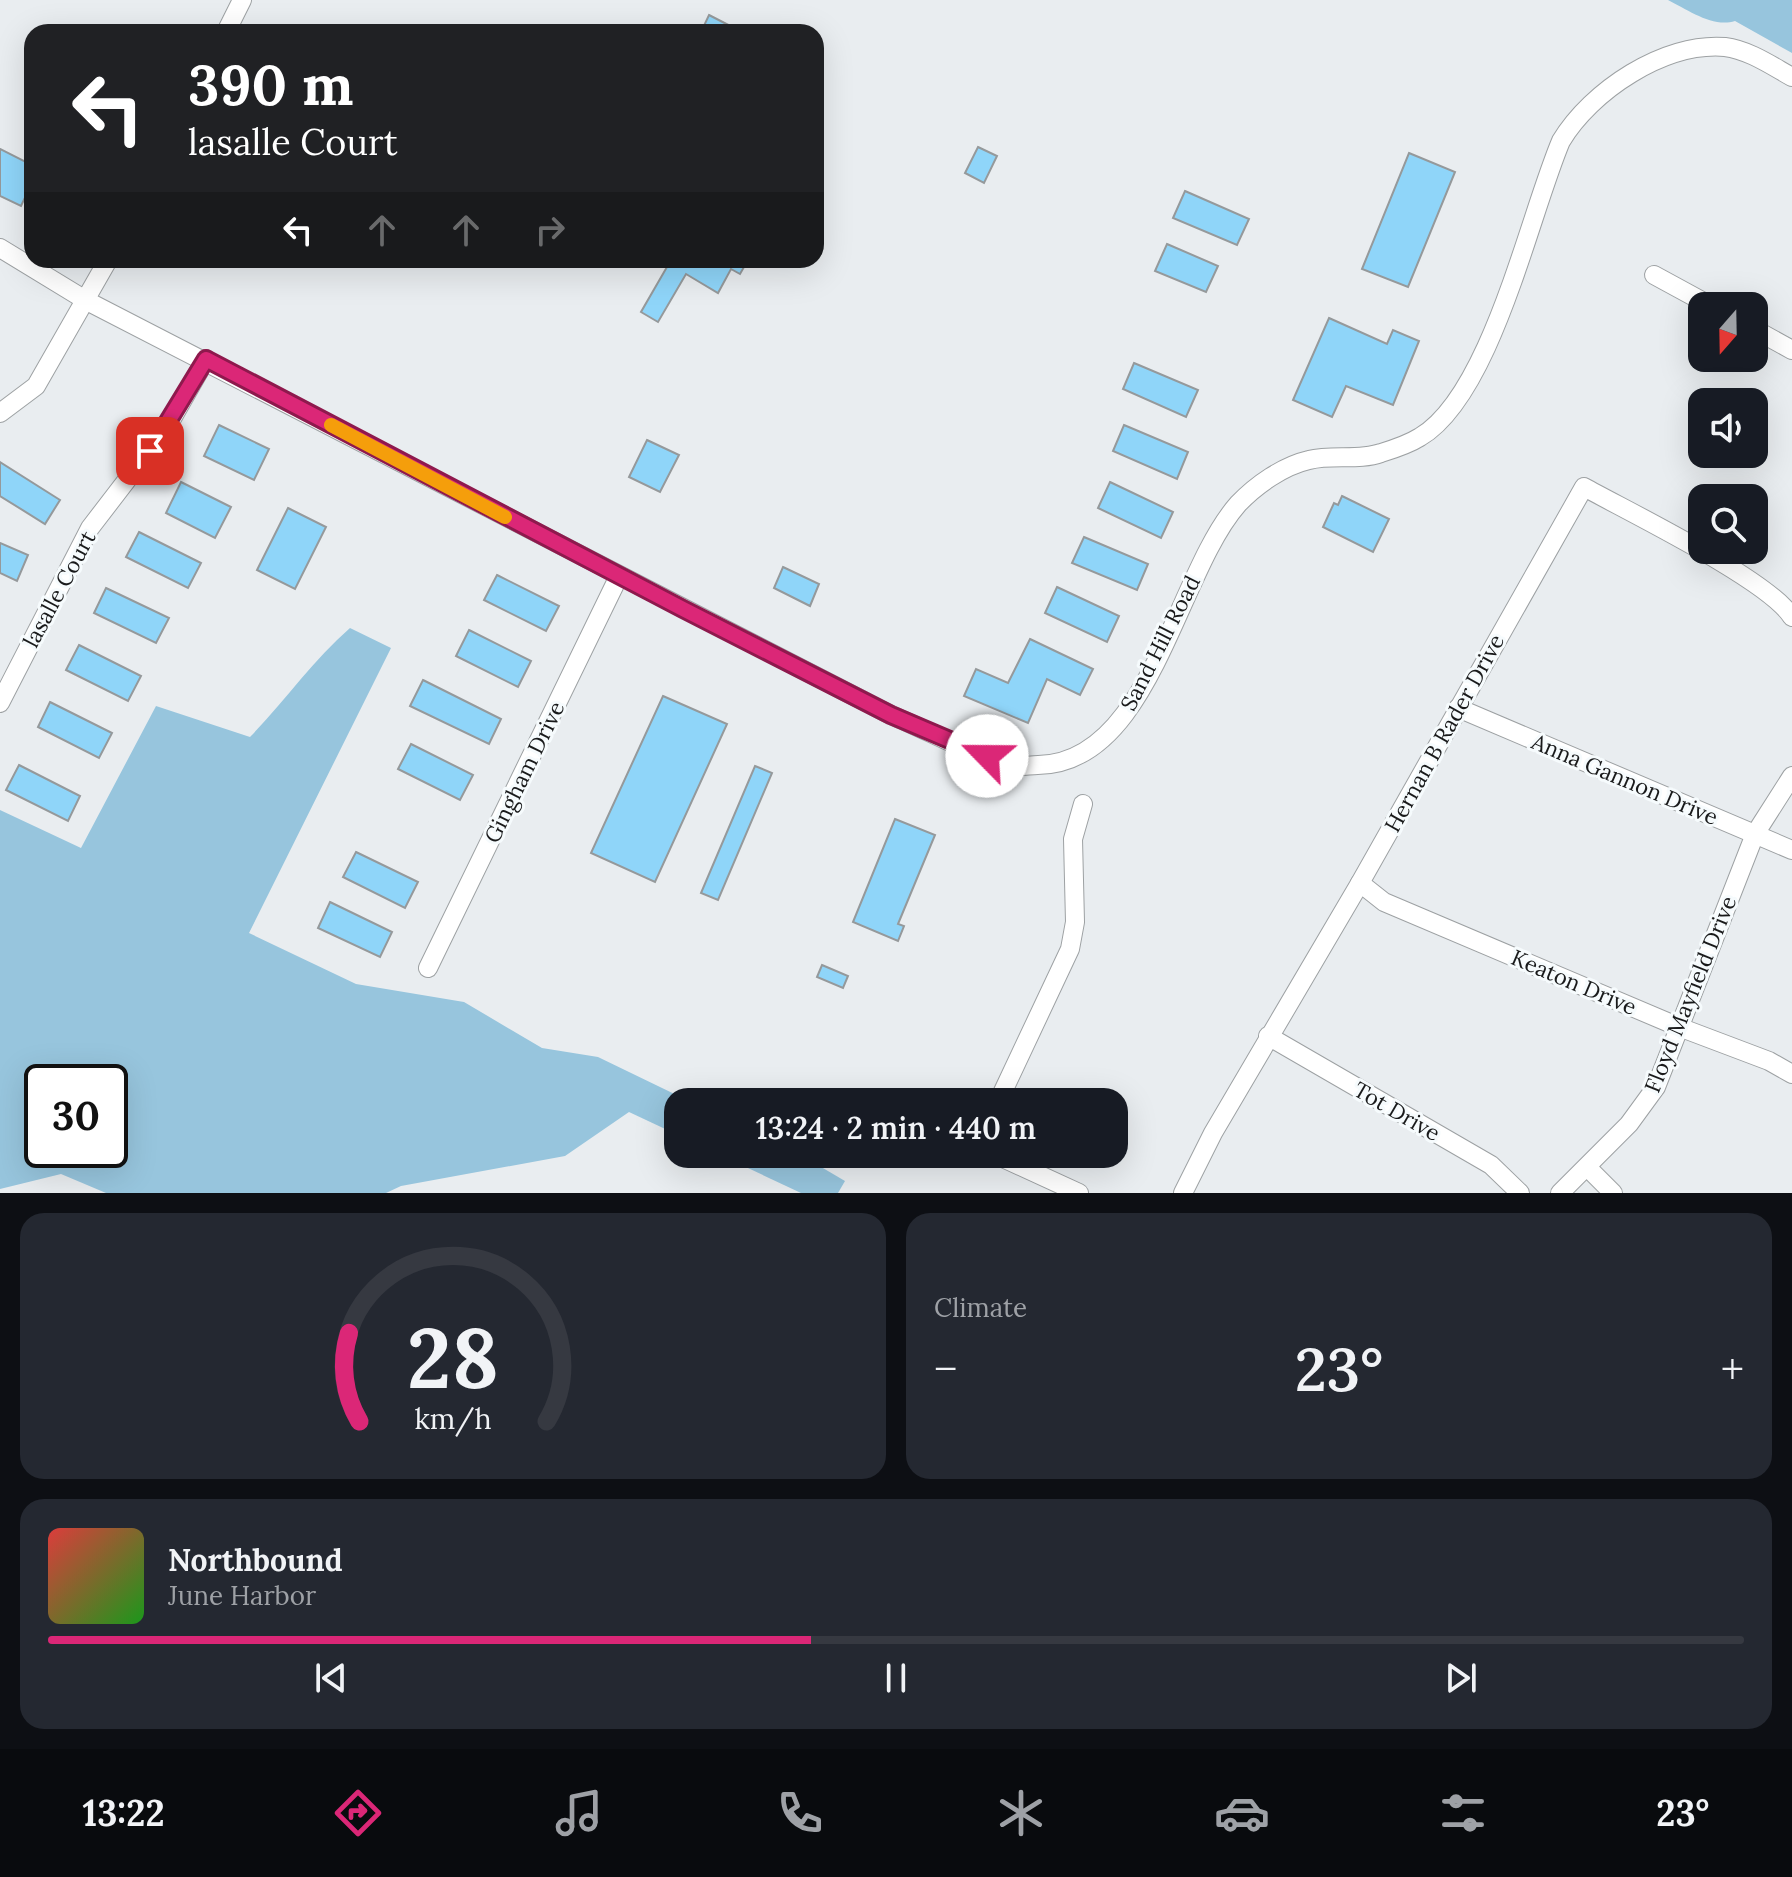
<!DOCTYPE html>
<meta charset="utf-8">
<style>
body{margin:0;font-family:Lora,serif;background:#242831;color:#f1f3f6;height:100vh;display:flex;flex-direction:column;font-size:30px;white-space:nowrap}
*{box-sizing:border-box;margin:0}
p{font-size:26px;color:#9ea1a6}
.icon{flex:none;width:44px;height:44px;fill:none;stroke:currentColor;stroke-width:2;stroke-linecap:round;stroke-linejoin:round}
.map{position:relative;height:1193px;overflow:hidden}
.drawer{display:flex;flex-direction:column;gap:20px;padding:20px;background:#0d0f14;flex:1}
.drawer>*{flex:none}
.banner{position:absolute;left:24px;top:24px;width:800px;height:244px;border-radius:24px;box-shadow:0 8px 32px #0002;background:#202124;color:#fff;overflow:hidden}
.needle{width:52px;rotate:200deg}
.buttons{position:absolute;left:1688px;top:292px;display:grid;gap:16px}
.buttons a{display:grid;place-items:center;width:80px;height:80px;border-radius:16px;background:#171b24;box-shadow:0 8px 32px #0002;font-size:40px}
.speed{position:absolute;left:24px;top:1064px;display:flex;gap:16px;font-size:40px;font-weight:700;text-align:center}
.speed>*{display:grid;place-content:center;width:104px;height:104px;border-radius:50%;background:#171b24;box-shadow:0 8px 32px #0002;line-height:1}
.speed .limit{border:4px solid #111;border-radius:12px;background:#fff;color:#111}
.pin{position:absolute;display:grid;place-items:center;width:68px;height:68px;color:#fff;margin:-34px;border-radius:16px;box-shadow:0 4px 12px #0006}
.me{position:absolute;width:88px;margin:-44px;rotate:293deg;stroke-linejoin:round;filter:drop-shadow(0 0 6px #0008)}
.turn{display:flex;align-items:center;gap:28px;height:168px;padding:0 32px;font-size:36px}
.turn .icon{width:104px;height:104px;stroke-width:2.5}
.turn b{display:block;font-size:56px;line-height:68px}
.lanes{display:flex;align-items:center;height:76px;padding:0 32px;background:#0003;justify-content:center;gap:40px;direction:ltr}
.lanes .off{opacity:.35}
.big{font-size:60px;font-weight:600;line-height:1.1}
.drawer .tile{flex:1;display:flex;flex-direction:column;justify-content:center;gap:12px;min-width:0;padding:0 28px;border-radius:24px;background:#242831}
.drawer .dial{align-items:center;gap:0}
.dial svg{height:208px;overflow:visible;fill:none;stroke:#363941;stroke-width:7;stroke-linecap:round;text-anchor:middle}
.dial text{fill:#f1f3f6;stroke:none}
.song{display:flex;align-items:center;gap:24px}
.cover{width:96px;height:96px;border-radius:12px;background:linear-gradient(135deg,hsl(0 70% 55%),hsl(120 70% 35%))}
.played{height:8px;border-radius:4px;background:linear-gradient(90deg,#db2777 45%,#363941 45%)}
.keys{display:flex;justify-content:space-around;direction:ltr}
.heat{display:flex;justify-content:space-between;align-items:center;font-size:44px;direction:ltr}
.drawer .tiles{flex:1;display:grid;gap:20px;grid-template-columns:1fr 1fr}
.tile:last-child{grid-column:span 2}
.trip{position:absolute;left:664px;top:1088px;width:464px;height:80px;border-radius:24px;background:#171b24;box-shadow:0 8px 32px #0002;font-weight:600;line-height:80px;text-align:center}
.menu{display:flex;height:128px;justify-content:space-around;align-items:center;background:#090b0e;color:#9ea1a6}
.menu .icon{width:56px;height:56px}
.menu .active{color:#db2777}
.menu b{font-size:36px;color:#f1f3f6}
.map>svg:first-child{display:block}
.green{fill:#97c5dd;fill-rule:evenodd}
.building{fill:#8fd5f9;stroke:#95999b;stroke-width:2}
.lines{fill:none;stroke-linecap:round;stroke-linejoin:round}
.minor-casing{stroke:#9da1a3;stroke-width:20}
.minor{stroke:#fff;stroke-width:18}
.route-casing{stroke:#8e194d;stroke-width:20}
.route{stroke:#db2777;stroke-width:14}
.slow{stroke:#f59e0b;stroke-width:14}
.labels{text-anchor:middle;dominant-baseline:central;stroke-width:6;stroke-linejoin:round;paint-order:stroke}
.street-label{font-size:22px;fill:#191a1b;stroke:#f6fbfd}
</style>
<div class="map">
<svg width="1792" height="1193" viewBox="0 0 1792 1193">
<rect width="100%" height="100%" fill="#e9edf0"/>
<g class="green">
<path d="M1668,0H1792V53L1735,21C1713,28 1688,10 1668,0Z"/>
<path d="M350,628L391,648L249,933L356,984L464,1002L542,1048L598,1057L691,1102H678V1135L629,1112L565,1156L401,1186L386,1193H106L61,1174L0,1189V810L81,848L156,706L250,737C285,701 313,660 350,628ZM42,1082H110V1150H42Z"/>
<polygon points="718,1154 799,1154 845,1181 838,1193 801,1193"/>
</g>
<g class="building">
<polygon points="709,15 742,32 701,32"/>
<polygon points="978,147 997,156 984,183 965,173"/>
<polygon points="0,149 32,165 32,183 21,206 0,196"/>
<polygon points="1409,153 1455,172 1408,287 1362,269"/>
<polygon points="1185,191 1249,219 1237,245 1173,218"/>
<polygon points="1167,244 1218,266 1206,292 1155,271"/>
<polygon points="671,260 748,260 740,274 731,269 718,293 686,274 658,322 641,312"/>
<polygon points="1329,318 1387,344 1393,330 1419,341 1393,405 1346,386 1332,417 1293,400"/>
<polygon points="1134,363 1198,390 1186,417 1123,389"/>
<polygon points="219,425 269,449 254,480 204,456"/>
<polygon points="1124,425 1188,452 1177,479 1113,451"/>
<polygon points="647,440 679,455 660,492 629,477"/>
<polygon points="0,462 60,500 45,524 0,496"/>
<polygon points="181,482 231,507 215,538 166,513"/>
<polygon points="1110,482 1173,512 1161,538 1098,508"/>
<polygon points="1342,496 1389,519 1373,552 1323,527 1334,503 1338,505"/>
<polygon points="288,508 326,527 295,589 257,570"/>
<polygon points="139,532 201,563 188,588 126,557"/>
<polygon points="1084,537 1148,564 1137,590 1072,563"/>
<polygon points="0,543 28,555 17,581 0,573"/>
<polygon points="783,567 819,584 810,606 774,588"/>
<polygon points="497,575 559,606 546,631 484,600"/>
<polygon points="1057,587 1119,616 1107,642 1045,613"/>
<polygon points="106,588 169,618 156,643 94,613"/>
<polygon points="469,630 531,661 518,687 456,656"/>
<polygon points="1030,639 1093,669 1080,695 1047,679 1028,723 964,696 976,669 1008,683"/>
<polygon points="79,645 141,676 128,701 66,670"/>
<polygon points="423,680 501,719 489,744 410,706"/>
<polygon points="663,696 727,724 655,882 591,853"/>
<polygon points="50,702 112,733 99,758 38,727"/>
<polygon points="411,744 473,775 460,800 398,769"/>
<polygon points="19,765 80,796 68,821 6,790"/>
<polygon points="755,766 772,773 718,900 701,893"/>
<polygon points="895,819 935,835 898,924 904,926 898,941 853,922"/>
<polygon points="356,852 418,882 405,908 343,877"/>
<polygon points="330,902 392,932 380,957 318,928"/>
<polygon points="822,965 848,976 843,988 817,977"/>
</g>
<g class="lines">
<defs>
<g id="minor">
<polyline points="226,32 242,0"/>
<path d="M0,248L87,301L891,715C929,731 968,753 1008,765C1017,768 1029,765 1038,765C1150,764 1176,574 1238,504C1256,485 1283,466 1309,460C1332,454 1359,461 1381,453C1394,449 1409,444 1420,437C1491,395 1529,216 1561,141C1591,91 1664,42 1725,47C1749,50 1772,66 1792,77"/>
<polyline points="1654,275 1711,306"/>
<polyline points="1754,329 1792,350"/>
<polyline points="0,413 36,386 108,260"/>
<polyline points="0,703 90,528 166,429 206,359"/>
<polyline points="1458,708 1792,850"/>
<polyline points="1360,883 1384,902 1679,1027 1769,1061 1792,1074"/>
<polyline points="428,968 619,576"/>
<polyline points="1268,1036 1491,1165 1520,1193"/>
<polyline points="998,1102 1070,949 1075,922 1073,839 1083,804"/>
<polyline points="994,1154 1079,1193"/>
<polyline points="1588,1168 1613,1193"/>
<path d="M1183,1193L1213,1133L1360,883L1584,487C1629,512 1769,580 1792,617"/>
<polyline points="1560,1193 1629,1124 1656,1087 1755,834 1792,776"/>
</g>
</defs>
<use href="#minor" class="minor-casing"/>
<use href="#minor" class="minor"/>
</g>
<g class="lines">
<defs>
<polyline id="route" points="150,451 206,359 683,609 891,715 987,756"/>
</defs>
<use href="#route" class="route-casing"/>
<use href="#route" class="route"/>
<polyline class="slow" points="331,425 505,517"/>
</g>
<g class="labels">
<g class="street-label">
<text transform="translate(59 589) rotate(-62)">lasalle Court</text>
<text transform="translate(1160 643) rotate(-63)">Sand Hill Road</text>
<text transform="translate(1444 733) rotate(-61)">Hernan B Rader Drive</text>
<text transform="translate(524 772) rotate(-64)">Gingham Drive</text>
<text transform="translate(1625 779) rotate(23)">Anna Gannon Drive</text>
<text transform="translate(1574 982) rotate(23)">Keaton Drive</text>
<text transform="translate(1690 994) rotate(-68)">Floyd Mayfield Drive</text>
<text transform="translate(1397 1111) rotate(30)">Tot Drive</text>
</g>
</g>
</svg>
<div class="buttons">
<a><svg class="needle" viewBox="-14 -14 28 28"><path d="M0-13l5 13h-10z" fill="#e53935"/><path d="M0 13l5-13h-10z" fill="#9ea1a6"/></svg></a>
<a><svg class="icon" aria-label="sound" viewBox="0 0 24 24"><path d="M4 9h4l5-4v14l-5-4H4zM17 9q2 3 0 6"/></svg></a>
<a><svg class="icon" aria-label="search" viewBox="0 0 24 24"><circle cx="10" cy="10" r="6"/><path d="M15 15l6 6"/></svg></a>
</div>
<div class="speed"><div class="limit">30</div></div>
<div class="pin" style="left:150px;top:451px;background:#d93025"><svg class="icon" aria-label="arrive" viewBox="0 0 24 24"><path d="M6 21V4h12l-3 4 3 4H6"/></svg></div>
<svg class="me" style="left:987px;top:756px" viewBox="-20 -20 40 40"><circle r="19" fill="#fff"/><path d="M0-13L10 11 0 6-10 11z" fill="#db2777"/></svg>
<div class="trip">13:24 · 2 min · 440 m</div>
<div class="banner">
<div class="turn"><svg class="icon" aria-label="left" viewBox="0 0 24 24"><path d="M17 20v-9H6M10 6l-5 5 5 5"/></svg><div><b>390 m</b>lasalle Court</div></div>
<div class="lanes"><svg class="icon" aria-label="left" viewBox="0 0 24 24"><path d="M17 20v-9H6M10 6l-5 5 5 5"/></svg><svg class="icon off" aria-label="ahead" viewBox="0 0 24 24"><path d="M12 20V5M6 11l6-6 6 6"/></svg><svg class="icon off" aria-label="ahead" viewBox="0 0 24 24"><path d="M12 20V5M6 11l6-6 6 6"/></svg><svg class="icon off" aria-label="right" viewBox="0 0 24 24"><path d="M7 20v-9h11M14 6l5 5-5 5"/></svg></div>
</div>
</div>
<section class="drawer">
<div class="tiles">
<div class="tile dial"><svg viewBox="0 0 100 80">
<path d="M14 69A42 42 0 1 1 86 69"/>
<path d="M14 69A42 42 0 0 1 10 35" stroke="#db2777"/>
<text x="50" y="56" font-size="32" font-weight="700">28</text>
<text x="50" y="72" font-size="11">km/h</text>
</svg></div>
<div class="tile"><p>Climate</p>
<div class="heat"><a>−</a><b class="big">23°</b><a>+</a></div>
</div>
<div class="tile">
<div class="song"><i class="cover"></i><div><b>Northbound</b><p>June Harbor</p></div></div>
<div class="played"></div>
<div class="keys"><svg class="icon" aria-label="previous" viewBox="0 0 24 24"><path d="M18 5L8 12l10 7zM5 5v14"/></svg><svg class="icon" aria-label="pause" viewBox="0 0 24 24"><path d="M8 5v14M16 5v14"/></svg><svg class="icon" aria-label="next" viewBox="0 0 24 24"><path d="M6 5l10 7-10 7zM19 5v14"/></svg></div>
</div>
</div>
</section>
<nav class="menu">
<b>13:22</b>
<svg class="icon active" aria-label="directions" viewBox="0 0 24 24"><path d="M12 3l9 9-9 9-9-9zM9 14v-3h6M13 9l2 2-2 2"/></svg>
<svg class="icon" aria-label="music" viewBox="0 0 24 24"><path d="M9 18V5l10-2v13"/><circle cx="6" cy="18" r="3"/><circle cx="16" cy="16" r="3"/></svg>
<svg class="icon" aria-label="phone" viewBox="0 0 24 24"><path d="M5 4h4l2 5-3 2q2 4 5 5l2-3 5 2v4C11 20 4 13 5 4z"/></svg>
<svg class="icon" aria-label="climate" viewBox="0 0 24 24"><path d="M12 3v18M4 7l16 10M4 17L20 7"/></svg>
<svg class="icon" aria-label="car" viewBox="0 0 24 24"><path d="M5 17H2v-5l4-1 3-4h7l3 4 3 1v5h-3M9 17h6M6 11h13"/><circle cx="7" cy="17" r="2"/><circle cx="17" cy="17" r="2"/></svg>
<svg class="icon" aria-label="filters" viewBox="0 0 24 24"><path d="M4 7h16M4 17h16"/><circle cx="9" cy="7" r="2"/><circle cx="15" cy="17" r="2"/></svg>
<b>23°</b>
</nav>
